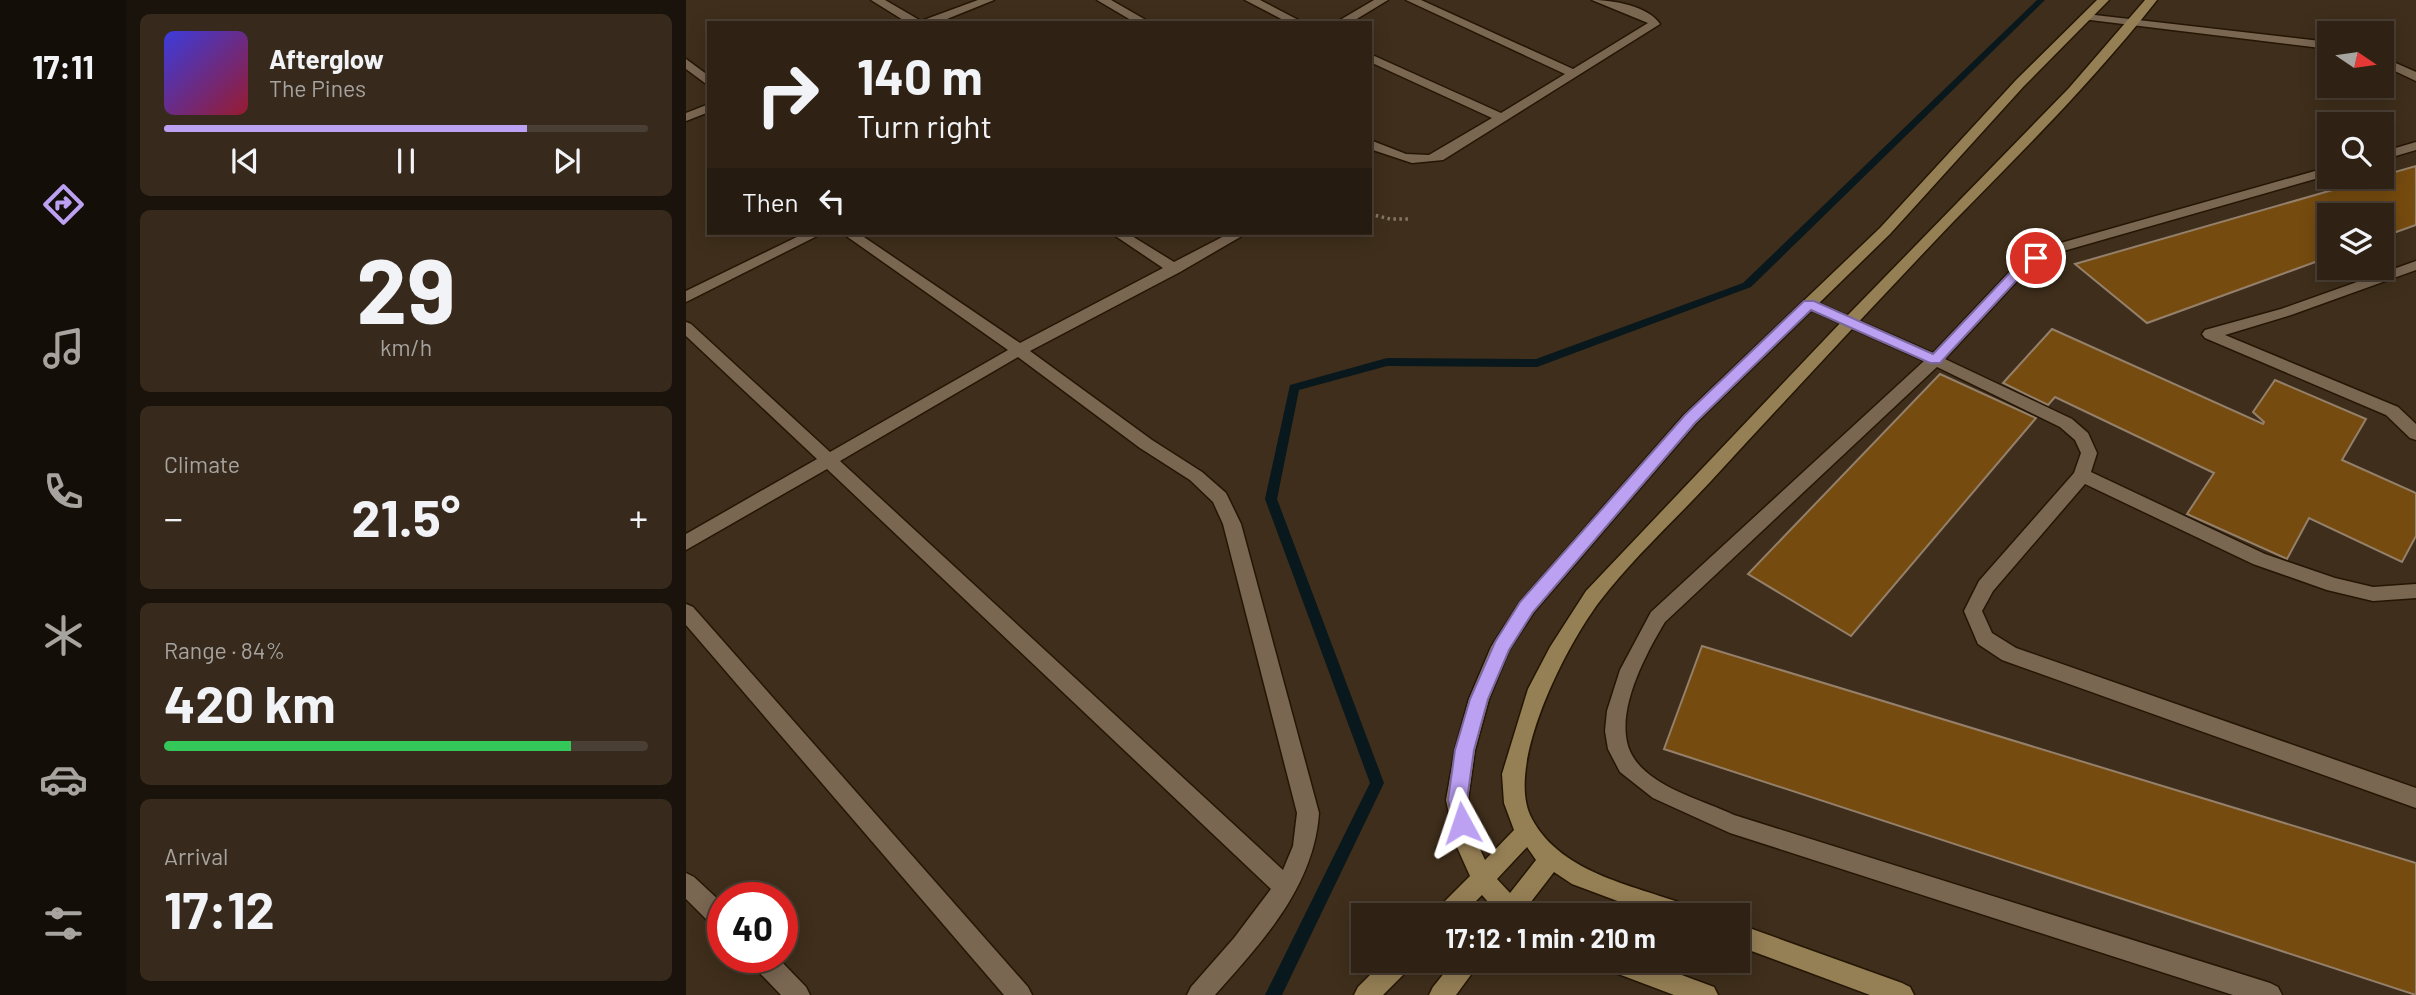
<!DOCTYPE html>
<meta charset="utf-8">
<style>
body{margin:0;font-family:Barlow,sans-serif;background:#372a1d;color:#f1f3f6;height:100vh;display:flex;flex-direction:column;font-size:26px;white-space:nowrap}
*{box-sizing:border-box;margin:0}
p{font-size:23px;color:#a7a4a0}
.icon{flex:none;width:38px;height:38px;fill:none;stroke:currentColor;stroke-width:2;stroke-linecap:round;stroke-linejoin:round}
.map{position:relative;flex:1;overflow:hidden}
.details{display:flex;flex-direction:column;gap:14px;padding:14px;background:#1a130b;width:560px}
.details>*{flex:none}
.top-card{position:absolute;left:21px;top:21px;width:665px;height:214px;border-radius:0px;box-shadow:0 4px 18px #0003,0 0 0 2px #4a3f34;background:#2f2214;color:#f1f3f6;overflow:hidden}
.needle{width:46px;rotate:103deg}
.fabs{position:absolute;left:1631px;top:21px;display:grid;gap:14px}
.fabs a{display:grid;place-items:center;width:77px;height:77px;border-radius:0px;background:#2f2214;box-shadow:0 4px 18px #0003,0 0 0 2px #4a3f34;font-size:35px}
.speed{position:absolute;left:21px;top:882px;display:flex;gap:14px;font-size:35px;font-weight:700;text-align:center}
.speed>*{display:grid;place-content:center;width:91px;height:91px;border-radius:50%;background:#2f2214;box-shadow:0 4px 18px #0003,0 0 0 2px #4a3f34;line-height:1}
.speed .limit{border:10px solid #d22;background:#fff;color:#111}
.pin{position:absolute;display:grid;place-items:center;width:60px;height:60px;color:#fff;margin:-30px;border:4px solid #fff;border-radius:50%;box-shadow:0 2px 7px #0007}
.me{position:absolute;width:77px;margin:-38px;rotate:355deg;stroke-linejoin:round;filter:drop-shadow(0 0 5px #0008)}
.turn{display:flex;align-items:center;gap:24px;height:147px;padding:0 35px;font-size:32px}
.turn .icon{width:91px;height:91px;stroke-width:2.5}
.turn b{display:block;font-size:49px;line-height:60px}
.then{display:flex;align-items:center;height:66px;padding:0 35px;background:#0003;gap:14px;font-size:26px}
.big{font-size:52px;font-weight:700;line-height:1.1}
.details .card{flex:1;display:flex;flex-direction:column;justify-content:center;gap:10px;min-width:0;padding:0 24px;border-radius:10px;background:#372a1d}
.details .dial{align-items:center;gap:0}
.dial b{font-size:91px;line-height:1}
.song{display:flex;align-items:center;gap:21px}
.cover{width:84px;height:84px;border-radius:10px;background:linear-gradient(135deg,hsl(240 70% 55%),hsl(350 70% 35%))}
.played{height:7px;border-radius:4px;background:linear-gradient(90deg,#bca0f2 75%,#4a3f34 75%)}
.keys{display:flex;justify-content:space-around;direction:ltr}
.heat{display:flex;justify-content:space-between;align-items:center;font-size:38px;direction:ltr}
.charge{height:10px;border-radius:5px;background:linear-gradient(90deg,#34c759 84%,#4a3f34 0)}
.trip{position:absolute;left:665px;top:903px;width:399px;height:70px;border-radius:0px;background:#2f2214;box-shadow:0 4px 18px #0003,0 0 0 2px #4a3f34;font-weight:700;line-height:70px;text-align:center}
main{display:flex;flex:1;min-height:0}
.tab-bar{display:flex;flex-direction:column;width:126px;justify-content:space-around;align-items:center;background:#130e08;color:#a7a4a0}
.tab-bar .icon{width:49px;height:49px}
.tab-bar .on{color:#bca0f2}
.tab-bar b{font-size:32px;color:#f1f3f6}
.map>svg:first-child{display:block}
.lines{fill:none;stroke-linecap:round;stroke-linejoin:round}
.stream{fill:#08181c;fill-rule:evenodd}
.building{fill:#764b0f;stroke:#94806b;stroke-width:2}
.street-casing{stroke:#251604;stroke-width:3}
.secondary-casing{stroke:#251604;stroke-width:3}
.path{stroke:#867767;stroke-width:3.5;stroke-dasharray:2.5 3.5;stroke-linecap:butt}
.street{fill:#7a6752;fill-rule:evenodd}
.secondary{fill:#957f55;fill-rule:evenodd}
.route{fill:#bca0f2;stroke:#7a689d;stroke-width:2}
</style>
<main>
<nav class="tab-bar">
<b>17:11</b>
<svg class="icon on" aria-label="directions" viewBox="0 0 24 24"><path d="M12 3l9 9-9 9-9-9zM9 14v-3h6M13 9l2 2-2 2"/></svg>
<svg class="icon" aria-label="music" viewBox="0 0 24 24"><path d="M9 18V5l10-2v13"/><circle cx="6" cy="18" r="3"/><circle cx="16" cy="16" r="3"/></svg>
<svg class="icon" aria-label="phone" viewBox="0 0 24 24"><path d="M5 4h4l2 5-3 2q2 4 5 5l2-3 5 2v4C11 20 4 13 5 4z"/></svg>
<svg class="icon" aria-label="climate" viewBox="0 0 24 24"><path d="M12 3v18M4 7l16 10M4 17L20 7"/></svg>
<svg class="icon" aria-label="car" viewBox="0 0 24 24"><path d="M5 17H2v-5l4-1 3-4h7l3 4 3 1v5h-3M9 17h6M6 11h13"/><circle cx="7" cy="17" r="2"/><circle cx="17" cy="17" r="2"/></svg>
<svg class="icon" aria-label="filters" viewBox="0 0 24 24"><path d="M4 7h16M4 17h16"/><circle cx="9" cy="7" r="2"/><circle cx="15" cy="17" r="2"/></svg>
</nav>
<section class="details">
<div class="card">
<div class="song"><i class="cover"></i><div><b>Afterglow</b><p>The Pines</p></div></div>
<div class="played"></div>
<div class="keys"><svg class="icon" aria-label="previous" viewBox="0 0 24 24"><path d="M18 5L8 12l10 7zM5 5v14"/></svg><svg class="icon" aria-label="pause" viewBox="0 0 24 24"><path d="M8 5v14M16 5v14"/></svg><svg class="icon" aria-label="next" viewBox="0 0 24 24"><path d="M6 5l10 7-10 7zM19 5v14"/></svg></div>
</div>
<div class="card dial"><b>29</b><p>km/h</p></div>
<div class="card"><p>Climate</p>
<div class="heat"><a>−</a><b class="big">21.5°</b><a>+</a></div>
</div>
<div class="card"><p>Range · 84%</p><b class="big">420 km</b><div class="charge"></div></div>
<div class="card"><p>Arrival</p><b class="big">17:12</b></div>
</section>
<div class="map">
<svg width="1730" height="995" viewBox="0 0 1730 995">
<rect width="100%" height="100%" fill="#3f2e1b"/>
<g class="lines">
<polygon class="stream" points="1351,0 1359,0 1065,287 851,367 701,366 613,390 591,499 698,783 596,995 579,995 684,783 579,499 604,385 701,358 850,359 1057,283"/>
</g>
<g class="building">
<polygon points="1730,166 1730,225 1696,237 1696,215 1643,215 1643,257 1461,323 1389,264"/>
<polygon points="1366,329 1577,424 1578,422 1567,412 1589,380 1680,419 1656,460 1730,493 1730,536 1716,562 1623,518 1601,559 1501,514 1528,473 1369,397 1362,405 1317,383"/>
<polygon points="1254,374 1350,418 1165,636 1062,574"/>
<polygon points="1016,646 1730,863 1730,995 978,749"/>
</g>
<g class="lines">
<defs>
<g id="street">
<polygon points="185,0 199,0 235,21 292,0 308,0 251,23 222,23"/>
<polygon points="411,0 425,0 465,23 450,23"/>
<polygon points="559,0 574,0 618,23 603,23"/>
<polygon points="688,0 702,0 664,23 649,23"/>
<path d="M720,0H735L887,69L962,23L906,0C927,0 962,6 974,24L757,160L726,163L684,149V140L720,154L743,155L806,118L684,62V54L815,113L879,74Z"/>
<polygon points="1400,14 1643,42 1643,49 1396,19 1394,17"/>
<polygon points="1696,57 1730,72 1730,81 1696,65"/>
<polygon points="0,59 23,76 23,86 0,69"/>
<polygon points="23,104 23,112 0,121 0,113"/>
<polygon points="1730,142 1730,150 1696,160 1696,152"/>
<path d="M1643,167V175L1367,254L1342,269L1259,359L1386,419L1402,433L1411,453L1405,472L1579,554L1649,578L1687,587L1730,584V598L1687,601L1641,590L1567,564L1399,484L1307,591L1296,611L1306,633L1330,648L1730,788V808L1316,660L1292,644L1278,611L1293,581L1388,473L1395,453L1389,440L1374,427L1251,367L979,622C959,655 922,723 949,760C970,789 1017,800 1048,815L1584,983L1592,987L1596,995H1547L1044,833L967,798L934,772L922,749L919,731L921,711L934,670L965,612L1238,361L1118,307L1115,304L1118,301H1128L1247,353L1332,263L1357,248Z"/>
<polygon points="119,233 137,233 0,302 0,291"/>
<path d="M156,233H172L334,343L477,268L425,233H441L488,262L544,233H561L494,272L344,351L466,440L516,472L540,493L555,524L633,813C628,887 576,942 529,995H501L505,987L548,938L585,889L141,469L0,550V534L131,459L0,336V322L5,324L144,452L322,350ZM332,357L454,448L504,480L527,502L537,524L611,813L607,846L597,870L154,461Z"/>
<polygon points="1730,261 1730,270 1605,315 1539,335 1712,407 1730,424 1730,440 1724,438 1700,415 1519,338 1516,334 1519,330 1595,309"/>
<polygon points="0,604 7,607 342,987 346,995 318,995 0,625"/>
<polygon points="0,873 8,877 37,904 37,931 29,928 0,899"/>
<polygon points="62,957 91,957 120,987 124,995 95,995 66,965"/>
</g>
<g id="secondary">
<path d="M1411,0H1423L1338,86L1204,234L1010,423L848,612L823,650L803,699L789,750L782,800L792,845L799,860L828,830L818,803L816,774L842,689L864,647L900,591L1159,318L1383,88L1459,0H1471C1409,79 1338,150 1268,221C1186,307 1105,394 1025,481C988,521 947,558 914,601C881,644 817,767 846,819C876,875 952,886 1006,907L1009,915H969L886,884L868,872L841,907L845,915H809L810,911L796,895L776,915H750L753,907L784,876L770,845L760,800L769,750L783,699L805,647L834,602L998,415L1194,228L1330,80ZM841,847L850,860L824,893L811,879Z"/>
<polygon points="1052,924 1216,983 1224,987 1228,995 1184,995 1052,946"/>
<polygon points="698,961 727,961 723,969 697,995 668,995 672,987"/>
<polygon points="768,961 795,961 770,995 743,995 747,987"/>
<polygon points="915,961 958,961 1028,987 1032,995 988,995 919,969"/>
</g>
</defs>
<use href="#street" class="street-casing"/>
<use href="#secondary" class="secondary-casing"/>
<polyline class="path" points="684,214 704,219 724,219"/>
<use href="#street" class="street"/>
<use href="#secondary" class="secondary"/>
</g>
<polygon class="route" points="1350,254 1356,258 1342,268 1254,363 1244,363 1125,310 1009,423 847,612 823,650 802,699 788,750 781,800 786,823 783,829 776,832 769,829 762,800 769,750 784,699 809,642 834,602 999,415 1118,301 1128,301 1247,354 1333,263"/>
</svg>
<div class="fabs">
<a><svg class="needle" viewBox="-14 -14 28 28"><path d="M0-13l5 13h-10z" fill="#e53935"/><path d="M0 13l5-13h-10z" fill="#a7a4a0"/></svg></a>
<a><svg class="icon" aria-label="search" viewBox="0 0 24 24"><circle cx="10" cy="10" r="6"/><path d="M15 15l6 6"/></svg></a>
<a><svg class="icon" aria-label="layers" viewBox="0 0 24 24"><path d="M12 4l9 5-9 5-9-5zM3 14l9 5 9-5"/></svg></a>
</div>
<div class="speed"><div class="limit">40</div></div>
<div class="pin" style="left:1350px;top:258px;background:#d93025"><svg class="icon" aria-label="arrive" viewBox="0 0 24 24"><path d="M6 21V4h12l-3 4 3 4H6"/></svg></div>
<svg class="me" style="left:776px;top:823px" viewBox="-20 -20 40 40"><path d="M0-17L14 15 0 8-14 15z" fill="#bca0f2" stroke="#fff" stroke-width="4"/></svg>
<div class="trip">17:12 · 1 min · 210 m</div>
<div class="top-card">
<div class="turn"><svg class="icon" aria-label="right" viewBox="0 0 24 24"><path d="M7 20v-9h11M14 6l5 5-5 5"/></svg><div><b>140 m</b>Turn right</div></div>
<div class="then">Then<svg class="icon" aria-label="left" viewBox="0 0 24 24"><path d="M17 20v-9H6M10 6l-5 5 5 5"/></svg></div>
</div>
</div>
</main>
